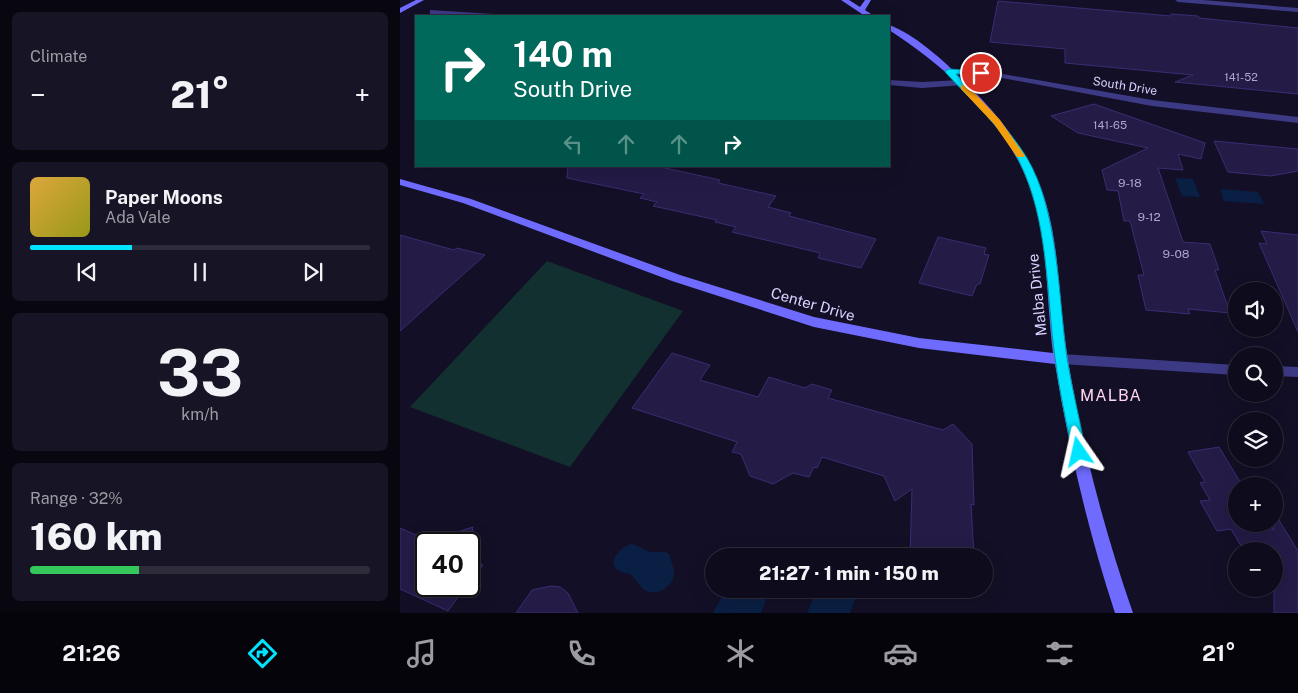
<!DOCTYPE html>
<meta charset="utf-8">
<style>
body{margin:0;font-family:"Public Sans",sans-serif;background:#171425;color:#f1f3f6;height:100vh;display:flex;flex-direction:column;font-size:19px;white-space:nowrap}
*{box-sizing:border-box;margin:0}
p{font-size:16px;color:#9b9ba3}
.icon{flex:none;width:28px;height:28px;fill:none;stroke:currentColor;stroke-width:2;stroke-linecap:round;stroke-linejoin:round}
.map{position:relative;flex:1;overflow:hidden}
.sheet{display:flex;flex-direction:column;gap:12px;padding:12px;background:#08060f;width:400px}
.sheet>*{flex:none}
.guide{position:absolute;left:15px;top:15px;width:475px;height:152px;border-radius:0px;box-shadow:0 5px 20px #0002,0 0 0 1px #2e2b3b;background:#00695c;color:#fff;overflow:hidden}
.controls{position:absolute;left:828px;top:282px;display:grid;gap:10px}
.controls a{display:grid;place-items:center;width:55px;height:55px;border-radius:50%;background:#0e0b1c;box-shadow:0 5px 20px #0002,0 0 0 1px #2e2b3b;font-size:25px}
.speed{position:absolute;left:15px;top:532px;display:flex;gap:10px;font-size:25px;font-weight:700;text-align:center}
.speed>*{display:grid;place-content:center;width:65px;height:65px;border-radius:50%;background:#0e0b1c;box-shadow:0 5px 20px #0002,0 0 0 1px #2e2b3b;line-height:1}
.speed .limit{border:2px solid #111;border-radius:8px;background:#fff;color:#111}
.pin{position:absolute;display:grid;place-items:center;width:42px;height:42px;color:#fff;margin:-21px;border:2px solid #fff;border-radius:50%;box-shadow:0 1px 5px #0007}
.me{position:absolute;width:55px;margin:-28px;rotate:349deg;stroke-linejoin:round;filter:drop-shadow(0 0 4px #0008)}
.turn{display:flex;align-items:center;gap:18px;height:105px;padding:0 15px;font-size:22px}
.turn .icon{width:65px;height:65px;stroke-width:2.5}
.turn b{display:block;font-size:35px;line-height:42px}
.lanes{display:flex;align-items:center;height:48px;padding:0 15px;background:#0003;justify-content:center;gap:25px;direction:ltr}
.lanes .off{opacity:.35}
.big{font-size:38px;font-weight:800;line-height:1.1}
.sheet .tile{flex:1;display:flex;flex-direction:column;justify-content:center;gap:8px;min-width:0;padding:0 18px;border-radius:8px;background:#171425}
.sheet .dial{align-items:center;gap:0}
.dial b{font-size:65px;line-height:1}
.song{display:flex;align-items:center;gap:15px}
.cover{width:60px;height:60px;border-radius:8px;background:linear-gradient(135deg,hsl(40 70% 55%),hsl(60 70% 35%))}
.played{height:5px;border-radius:2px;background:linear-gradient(90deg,#00e5ff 30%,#2e2b3b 30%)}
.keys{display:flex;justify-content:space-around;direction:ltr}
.heat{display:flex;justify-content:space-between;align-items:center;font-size:28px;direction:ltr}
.charge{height:8px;border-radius:4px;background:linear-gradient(90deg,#34c759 32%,#2e2b3b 0)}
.trip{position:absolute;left:305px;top:548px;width:288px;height:50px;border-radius:25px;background:#0e0b1c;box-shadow:0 5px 20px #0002,0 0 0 1px #2e2b3b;font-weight:800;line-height:50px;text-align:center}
.dock{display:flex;height:80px;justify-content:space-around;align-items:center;background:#06040b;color:#9b9ba3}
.dock .icon{width:35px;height:35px}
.dock .on{color:#00e5ff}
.dock b{font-size:22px;color:#f1f3f6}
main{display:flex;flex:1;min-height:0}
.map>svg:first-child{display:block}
.green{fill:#12302f}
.water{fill:#0a1f44}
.building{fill:#241b47;stroke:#3b2d73}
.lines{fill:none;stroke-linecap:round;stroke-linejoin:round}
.street{fill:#3d3a85;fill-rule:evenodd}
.secondary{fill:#6f6bff;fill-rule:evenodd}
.route{fill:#00e5ff;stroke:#0095a6}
.slow{fill:#f59e0b}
.labels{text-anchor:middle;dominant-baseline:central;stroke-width:5;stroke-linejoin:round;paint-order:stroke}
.far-number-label{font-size:11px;fill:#aca6d1}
.far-street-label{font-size:12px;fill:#d9d4ff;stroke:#130f26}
.number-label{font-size:12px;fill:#aca6d1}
.street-label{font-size:15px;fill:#d9d4ff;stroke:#130f26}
.neighbourhood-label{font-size:16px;letter-spacing:1px;fill:#ffd6f0;stroke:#130f26}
</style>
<main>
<section class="sheet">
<div class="tile"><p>Climate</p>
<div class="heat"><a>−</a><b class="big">21°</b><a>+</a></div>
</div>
<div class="tile">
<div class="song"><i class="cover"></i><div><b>Paper Moons</b><p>Ada Vale</p></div></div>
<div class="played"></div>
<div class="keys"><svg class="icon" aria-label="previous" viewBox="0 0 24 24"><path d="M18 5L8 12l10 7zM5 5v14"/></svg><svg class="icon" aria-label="pause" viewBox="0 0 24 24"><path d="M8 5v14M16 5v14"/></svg><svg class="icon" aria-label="next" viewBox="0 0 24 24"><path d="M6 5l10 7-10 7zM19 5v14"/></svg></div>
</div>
<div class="tile dial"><b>33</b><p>km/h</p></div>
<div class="tile"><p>Range · 32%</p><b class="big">160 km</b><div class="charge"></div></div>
</section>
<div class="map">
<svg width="898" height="613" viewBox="0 0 898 613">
<rect width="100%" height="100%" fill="#130f26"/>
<polygon class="green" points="147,261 283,311 170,467 10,407"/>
<g class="water">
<polygon points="775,178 793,179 800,197 782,196"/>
<polygon points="820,189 858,192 864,204 824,201"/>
<path d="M231,544C239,545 245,552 253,552C261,553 262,550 269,554C271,561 275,569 274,576C271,587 258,596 247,591C241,589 236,579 231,575C227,572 224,574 220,571C204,563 221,547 231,544Z"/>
<polygon points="326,589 370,589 361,613 313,613"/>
<polygon points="417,589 459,589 450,613 407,613"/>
</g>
<g class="building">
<polygon points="598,1 771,16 771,14 798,16 799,18 898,28 898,94 775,82 793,75 665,63 665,49 590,42"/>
<polygon points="694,104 805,143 801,159 778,154 783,170 758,168 783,242 810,244 819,270 815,270 830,313 788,309 790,314 746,310 738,275 744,275 730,221 724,221 718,191 707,190 702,170 748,148 678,133 651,116"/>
<polygon points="814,141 898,149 898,171 871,176 828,172"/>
<polygon points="168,166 256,166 320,180 318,183 376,196 368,207 391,213 389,216 476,239 461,268 418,258 420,253 332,232 336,227 315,222 317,220 253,206 257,202 240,198 244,194 167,178"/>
<polygon points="861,231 898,235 898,332 859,243 867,244"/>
<polygon points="0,235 54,250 57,248 85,255 0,331"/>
<polygon points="538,237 586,248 584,254 589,255 580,284 577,284 572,296 519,283"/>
<polygon points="272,353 310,365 300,380 358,397 369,377 405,388 412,384 432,390 428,398 543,430 553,424 572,444 574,505 571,504 574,556 510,556 512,489 495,501 484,476 422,457 417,468 414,467 409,477 393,473 373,484 350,476 341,454 332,452 337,442 232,408"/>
<polygon points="819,447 842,485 846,486 836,486 836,524 870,524 874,531 874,512 898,551 898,613 874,613 874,551 844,551 831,529 817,531 800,501 810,500 800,483 805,482 788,452"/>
<polygon points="73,527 69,555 69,544 26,544 26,586 66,586 48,611 0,589 0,528 30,541"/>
<polygon points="69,558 83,565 69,583"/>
<polygon points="151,586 160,587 168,593 178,613 116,613 132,590"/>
</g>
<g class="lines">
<g class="street">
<polygon points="775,0 803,0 898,8 898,12 778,2"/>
<polygon points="30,10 94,14 98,16 33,14 30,14"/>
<polygon points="546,69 597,73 752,100 898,117 898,123 752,106 597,77 549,73 545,71"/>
<polygon points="561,80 564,81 564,85 522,88 489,85 489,80 522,82"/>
<polygon points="661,354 836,365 836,375 661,364 656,363 654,359 656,355"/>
<polygon points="874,366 898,367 898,377 874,376"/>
</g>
<g class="secondary">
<polygon points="16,0 24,0 0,13 0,8"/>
<polygon points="441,0 449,0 460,7 465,0 471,0 465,10 474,16 465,16"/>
<path d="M489,25C513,33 544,61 562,79C594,110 624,146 641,188C656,228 658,273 662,315C665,342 669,368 674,394C688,468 708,541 733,613H715C688,531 669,449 655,364L519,348L414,327L272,281L63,203L0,185V179L71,199L280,275L414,317L519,338L653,353C647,306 648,257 637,210C618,132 554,72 489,30Z"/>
</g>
</g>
<path class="route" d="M549,69L583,71L584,73L581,75L556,74C580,101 608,127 627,158C659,212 658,297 667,358C672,389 680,421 686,452L684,456L679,457L674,456L672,452C666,420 659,389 655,358C646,293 649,221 619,161C602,127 571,100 546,73L545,71Z"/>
<polygon class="slow" points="561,85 567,85 600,120 625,156 624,157 617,157 594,124 561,89"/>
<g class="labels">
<g class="far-number-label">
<text x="841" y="77">141-52</text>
<text x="710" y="125">141-65</text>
</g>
<g class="far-street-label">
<text transform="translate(725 86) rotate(9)">South Drive</text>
</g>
<g class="number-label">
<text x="730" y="183">9-18</text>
<text x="749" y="217">9-12</text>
<text x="776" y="254">9-08</text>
</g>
<g class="street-label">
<text transform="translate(637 295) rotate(-96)">Malba Drive</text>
<text transform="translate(413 304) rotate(16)">Center Drive</text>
</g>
<g class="neighbourhood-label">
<text x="711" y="395">MALBA</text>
</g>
</g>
</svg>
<div class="controls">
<a><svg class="icon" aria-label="sound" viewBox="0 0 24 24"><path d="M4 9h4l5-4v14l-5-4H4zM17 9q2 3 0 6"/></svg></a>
<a><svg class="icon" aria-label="search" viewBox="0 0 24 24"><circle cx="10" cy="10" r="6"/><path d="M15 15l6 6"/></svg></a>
<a><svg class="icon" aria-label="layers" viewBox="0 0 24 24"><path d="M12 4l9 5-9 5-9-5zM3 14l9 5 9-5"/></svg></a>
<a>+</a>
<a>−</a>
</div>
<div class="speed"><div class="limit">40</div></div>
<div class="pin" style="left:581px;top:73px;background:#d93025"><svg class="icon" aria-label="arrive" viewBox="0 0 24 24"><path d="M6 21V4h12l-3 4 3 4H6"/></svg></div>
<svg class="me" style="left:679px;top:452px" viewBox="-20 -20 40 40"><path d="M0-17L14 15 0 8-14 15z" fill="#00e5ff" stroke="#fff" stroke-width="4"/></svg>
<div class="trip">21:27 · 1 min · 150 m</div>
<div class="guide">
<div class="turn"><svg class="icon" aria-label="right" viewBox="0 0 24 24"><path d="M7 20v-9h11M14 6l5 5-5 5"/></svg><div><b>140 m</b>South Drive</div></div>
<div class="lanes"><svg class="icon off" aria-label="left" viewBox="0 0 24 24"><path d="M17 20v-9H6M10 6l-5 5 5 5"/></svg><svg class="icon off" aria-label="ahead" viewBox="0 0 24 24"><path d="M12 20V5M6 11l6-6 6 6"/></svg><svg class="icon off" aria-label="ahead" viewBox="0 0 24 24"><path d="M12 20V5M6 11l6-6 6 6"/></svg><svg class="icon" aria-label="right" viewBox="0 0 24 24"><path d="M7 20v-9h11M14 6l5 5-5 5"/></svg></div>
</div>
</div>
</main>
<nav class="dock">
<b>21:26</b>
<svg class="icon on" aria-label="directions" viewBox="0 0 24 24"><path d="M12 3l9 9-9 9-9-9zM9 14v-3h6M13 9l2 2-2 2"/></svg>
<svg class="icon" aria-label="music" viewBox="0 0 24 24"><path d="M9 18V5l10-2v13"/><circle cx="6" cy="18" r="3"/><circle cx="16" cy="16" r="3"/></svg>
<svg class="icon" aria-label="phone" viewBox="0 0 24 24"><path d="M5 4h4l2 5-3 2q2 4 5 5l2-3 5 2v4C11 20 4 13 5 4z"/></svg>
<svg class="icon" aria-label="climate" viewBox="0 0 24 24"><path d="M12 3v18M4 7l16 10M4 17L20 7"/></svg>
<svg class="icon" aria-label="car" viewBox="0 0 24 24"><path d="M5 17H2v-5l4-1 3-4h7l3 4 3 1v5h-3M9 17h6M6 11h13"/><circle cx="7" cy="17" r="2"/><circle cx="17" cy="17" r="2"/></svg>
<svg class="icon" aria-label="filters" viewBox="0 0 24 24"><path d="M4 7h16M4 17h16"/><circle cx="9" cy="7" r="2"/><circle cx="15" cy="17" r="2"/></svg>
<b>21°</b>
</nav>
